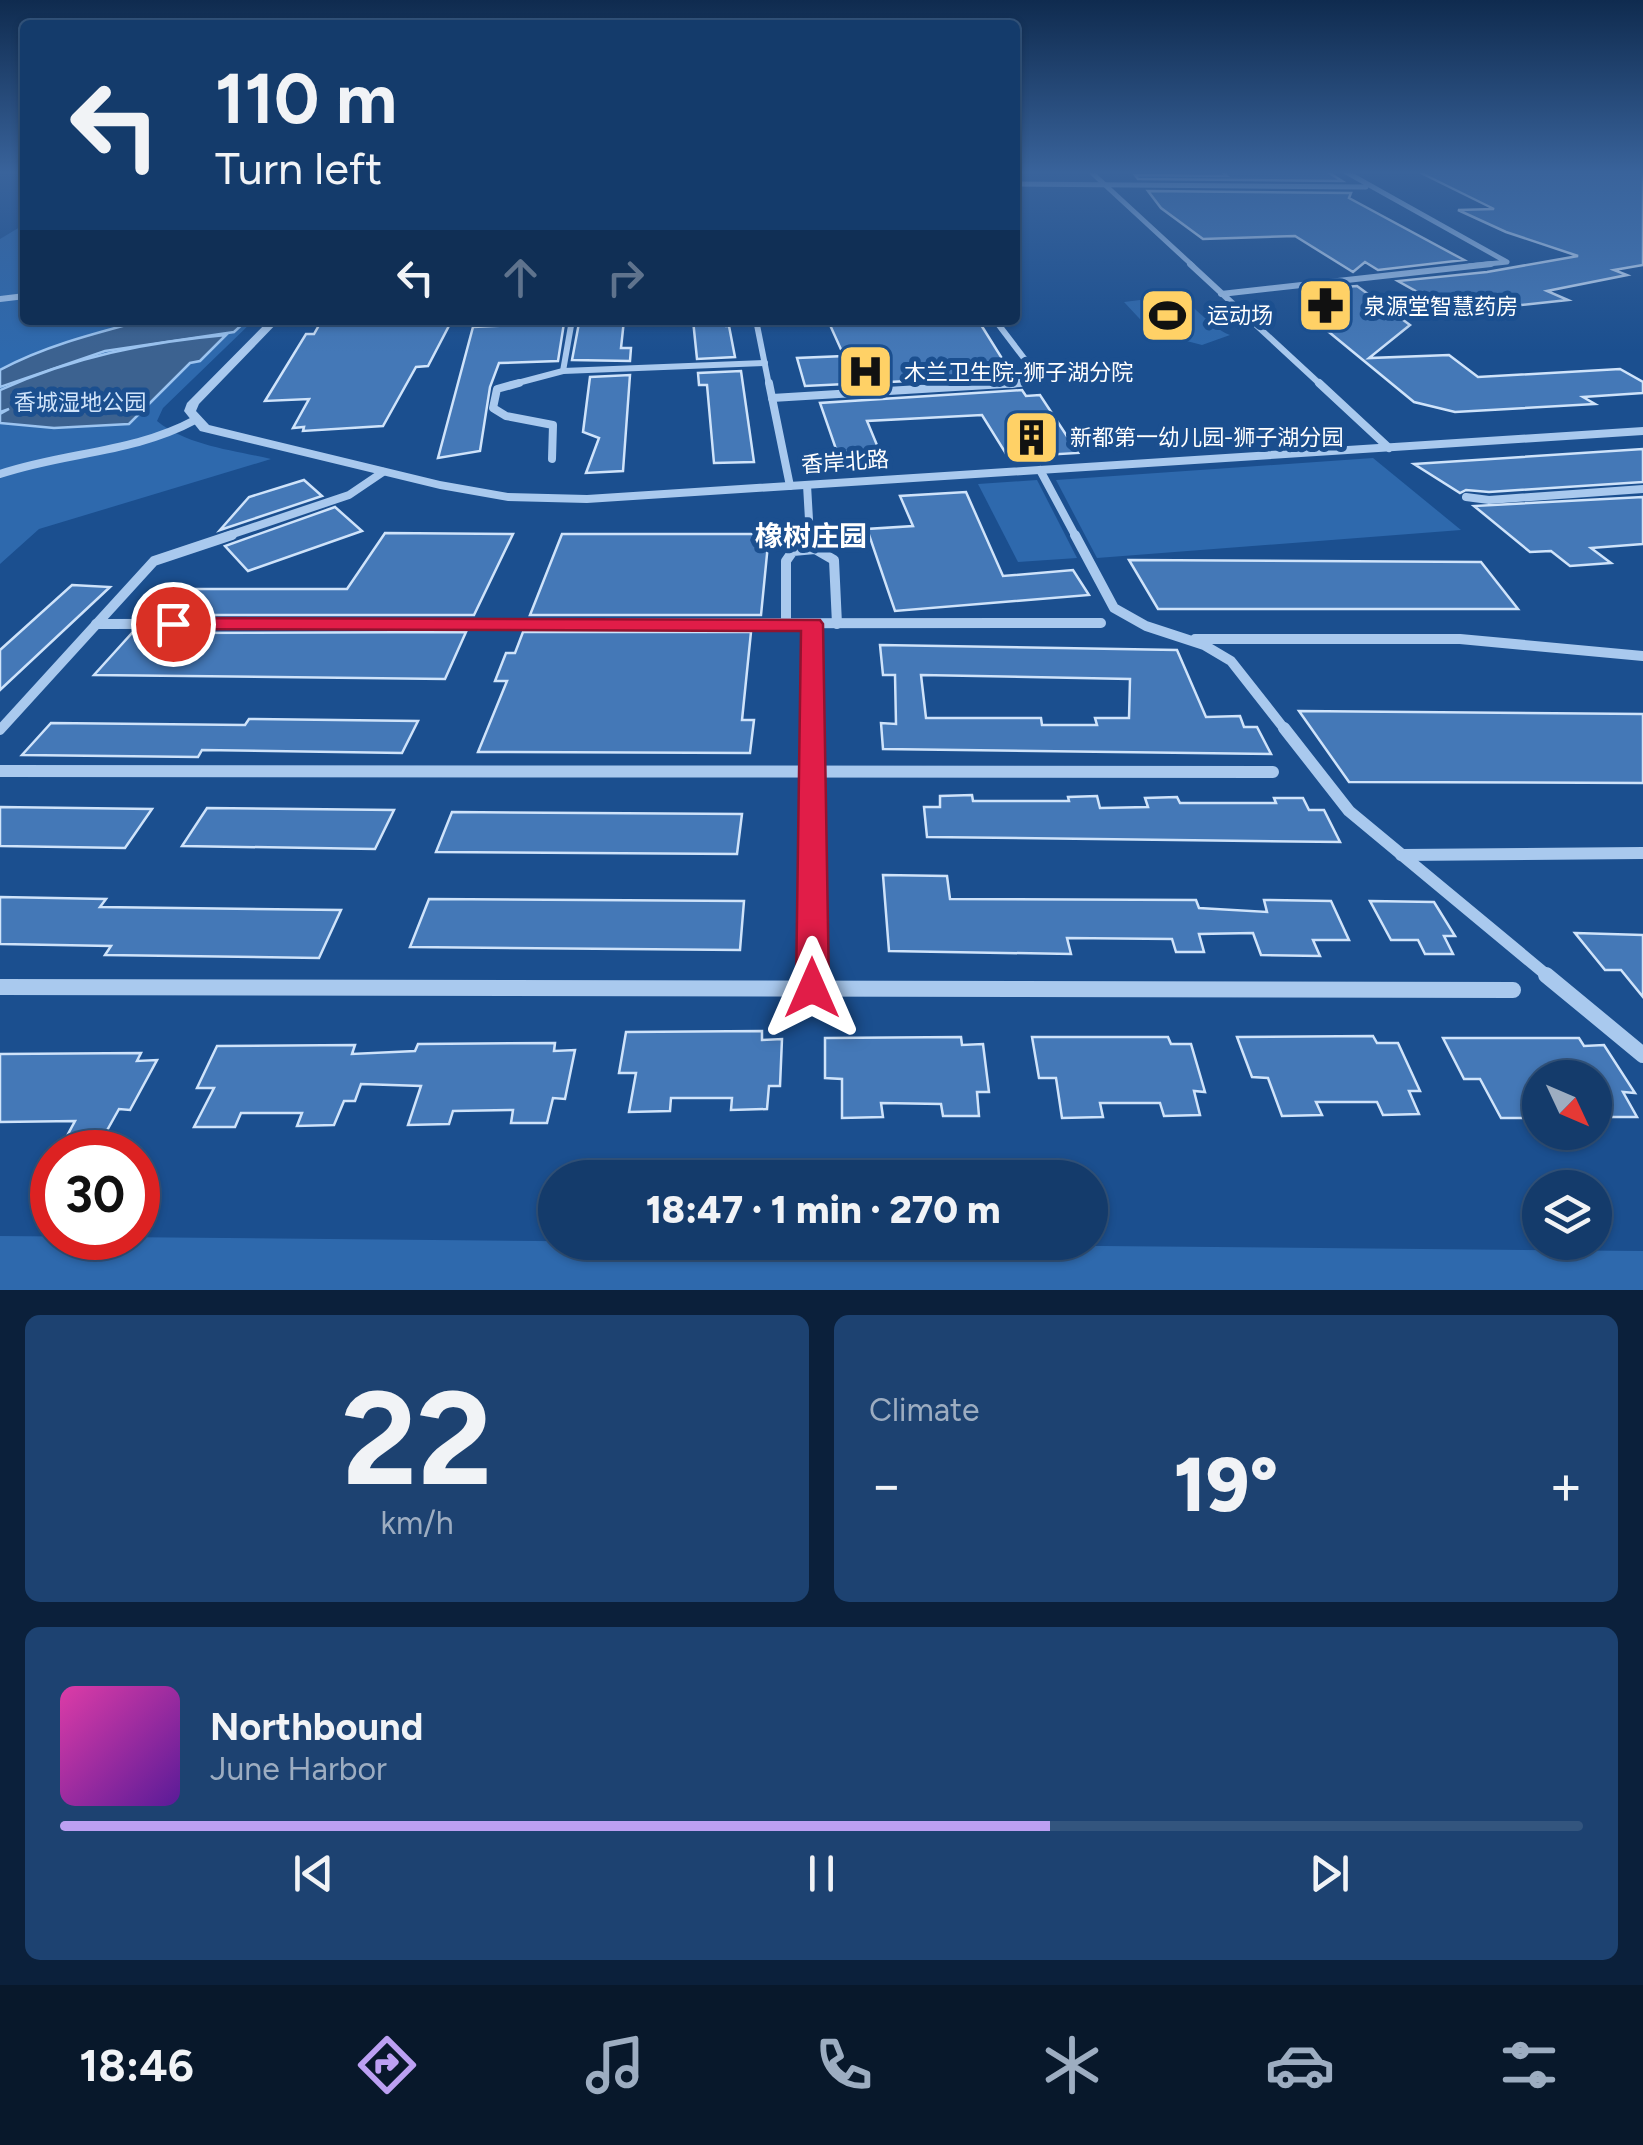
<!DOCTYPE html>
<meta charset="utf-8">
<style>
body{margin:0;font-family:Figtree,"Noto Sans SC",sans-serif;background:#1d4271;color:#f1f3f6;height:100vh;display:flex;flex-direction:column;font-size:38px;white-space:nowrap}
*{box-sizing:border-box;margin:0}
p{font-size:32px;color:#9dadc1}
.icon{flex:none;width:55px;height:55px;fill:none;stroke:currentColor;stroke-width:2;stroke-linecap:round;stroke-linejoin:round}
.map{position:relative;height:1290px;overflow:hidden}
.sheet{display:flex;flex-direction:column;gap:25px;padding:25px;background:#0b203b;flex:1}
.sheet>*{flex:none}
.banner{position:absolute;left:20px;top:20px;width:1000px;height:305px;border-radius:10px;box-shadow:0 2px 8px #0004,0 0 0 2px #33557e;background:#143b6b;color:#f1f3f6;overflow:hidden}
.needle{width:65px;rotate:134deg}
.controls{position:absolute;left:1522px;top:1060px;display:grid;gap:20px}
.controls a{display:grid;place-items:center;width:90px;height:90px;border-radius:50%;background:#143b6b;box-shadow:0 2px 8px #0004,0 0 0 2px #33557e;font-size:50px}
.speed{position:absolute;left:30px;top:1130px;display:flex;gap:20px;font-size:50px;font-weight:700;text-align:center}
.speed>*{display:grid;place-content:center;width:130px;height:130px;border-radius:50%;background:#143b6b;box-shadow:0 2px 8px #0004,0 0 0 2px #33557e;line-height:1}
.speed .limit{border:15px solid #d22;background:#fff;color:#111}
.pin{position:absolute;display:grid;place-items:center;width:85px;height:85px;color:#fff;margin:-42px;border:5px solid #fff;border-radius:50%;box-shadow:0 2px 10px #0007}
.me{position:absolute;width:110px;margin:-55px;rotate:0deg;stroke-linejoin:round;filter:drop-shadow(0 0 8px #0008)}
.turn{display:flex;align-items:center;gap:35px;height:210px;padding:0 30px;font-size:45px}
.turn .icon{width:130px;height:130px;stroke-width:2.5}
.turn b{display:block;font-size:70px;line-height:85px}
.lanes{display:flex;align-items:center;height:95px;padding:0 30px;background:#0003;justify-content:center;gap:50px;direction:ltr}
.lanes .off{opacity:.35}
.big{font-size:75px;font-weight:800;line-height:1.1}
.sheet .card{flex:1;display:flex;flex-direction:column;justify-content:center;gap:15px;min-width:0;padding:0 35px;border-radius:15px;background:#1d4271}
.sheet .dial{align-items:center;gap:0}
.dial b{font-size:130px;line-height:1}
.song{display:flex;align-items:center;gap:30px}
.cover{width:120px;height:120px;border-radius:15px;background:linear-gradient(135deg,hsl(320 70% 55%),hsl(270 70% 35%))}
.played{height:10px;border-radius:5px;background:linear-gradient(90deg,#bca0f2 65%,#33557e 65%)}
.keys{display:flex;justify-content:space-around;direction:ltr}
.heat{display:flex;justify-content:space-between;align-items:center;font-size:55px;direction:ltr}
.sheet .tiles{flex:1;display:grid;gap:25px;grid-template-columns:1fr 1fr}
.card:last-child{grid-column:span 2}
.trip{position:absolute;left:538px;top:1160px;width:570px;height:100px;border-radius:50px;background:#143b6b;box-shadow:0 2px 8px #0004,0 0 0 2px #33557e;font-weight:800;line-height:100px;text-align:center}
.dock{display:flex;height:160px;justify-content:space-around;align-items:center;background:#08182b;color:#9dadc1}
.dock .icon{width:70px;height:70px}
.dock .active{color:#bca0f2}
.dock b{font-size:45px;color:#f1f3f6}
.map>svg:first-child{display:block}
.green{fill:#2e69ad}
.water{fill:#3c6290;stroke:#9cc4f0;stroke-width:2.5}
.building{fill:#4478b7;stroke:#cfe3fa;stroke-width:2.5;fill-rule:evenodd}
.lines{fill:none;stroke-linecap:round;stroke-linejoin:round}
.minor-far5{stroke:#a9c9ee;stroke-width:5}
.minor-far4{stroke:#a9c9ee;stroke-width:6}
.minor-far3{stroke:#a9c9ee;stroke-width:8}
.minor-far2{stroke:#a9c9ee;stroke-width:10}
.minor-far1{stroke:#a9c9ee;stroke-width:12}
.minor{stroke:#a9c9ee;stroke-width:16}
.tertiary{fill:#a9c9ee;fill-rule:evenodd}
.route{fill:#e11d48;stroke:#92132f;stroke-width:2.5}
.labels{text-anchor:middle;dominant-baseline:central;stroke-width:10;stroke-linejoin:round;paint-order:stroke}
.far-poi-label{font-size:22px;fill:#fff;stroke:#1b4f8f;text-anchor:start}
.far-park-label{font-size:22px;fill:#cfe3fa;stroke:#1b4f8f}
.far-street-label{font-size:22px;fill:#fff;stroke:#1b4f8f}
.neighbourhood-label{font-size:28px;font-weight:bold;fill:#fff;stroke:#1b4f8f}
</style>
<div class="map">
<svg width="1643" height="1290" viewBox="0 0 1643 1290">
<rect width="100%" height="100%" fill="#1b4f8f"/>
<g class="green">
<path d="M25,224V320H254L163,408L157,421C188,446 233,450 271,459L39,529L0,564V239Z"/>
<path d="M1172,296C1195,302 1207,326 1230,335L1202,345L1152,332L1124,302Z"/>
<polygon points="1373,458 1461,530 1097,558 1056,480"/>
<polygon points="1037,480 1077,558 1018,562 978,484"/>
<polygon points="0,1236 1643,1251 1643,1290 0,1290"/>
</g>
<g class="water">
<path d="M145,320H247L234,332L105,351L0,387V370C44,346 96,333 145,320Z"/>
<path d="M226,335L200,361L190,363L129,424L54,428L0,423V414L9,409L0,412V390C73,357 147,342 226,335Z"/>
</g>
<g class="building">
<polygon points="1222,172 1328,172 1342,181 1138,179 1135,175 1227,176"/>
<polygon points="1419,172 1643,172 1643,265 1614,270 1627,275 1547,291 1568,300 1474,310 1460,302 1437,303 1398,281 1487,272 1578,256 1506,232 1458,210 1494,209"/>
<polygon points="1148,191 1351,193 1349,198 1464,260 1378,270 1365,262 1353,272 1295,236 1203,239 1161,208"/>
<polygon points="1357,286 1410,325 1369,358 1449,355 1478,377 1620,369 1643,382 1643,393 1583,397 1595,404 1455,412 1414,402 1307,314 1344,287"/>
<polygon points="322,320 452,320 428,366 416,367 383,426 303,431 304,427 293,428 309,399 265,401 306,334 314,334"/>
<polygon points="592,320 624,320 621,348 631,348 630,361 572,360 579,323"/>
<polygon points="693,320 724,320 726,326 729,326 735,357 697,359"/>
<polygon points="978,320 1013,376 805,386 797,358 844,356 830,325"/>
<polygon points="564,323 558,361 499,363 490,387 480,451 438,458 473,327"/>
<polygon points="741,371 754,462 714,463 707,385 699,385 698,373"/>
<polygon points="630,375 623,471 586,473 599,438 583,432 590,377"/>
<polygon points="1022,390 1026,396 1040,395 1078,453 1008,457 982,415 867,421 879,450 837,452 820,403"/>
<polygon points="1643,449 1643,482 1489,492 1466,490 1460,493 1414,464"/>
<polygon points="304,480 322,496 220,530 249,497"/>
<polygon points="966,492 1003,576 1073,570 1089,595 895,611 867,529 913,526 900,496"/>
<polygon points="1643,497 1643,544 1591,548 1611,563 1570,566 1551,551 1530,552 1474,506"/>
<polygon points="335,507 362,531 248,571 225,546"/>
<polygon points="385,533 513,534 474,615 147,615 168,589 347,589"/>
<polygon points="562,534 769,534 761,615 530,615"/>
<polygon points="1129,560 1481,562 1518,609 1158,609"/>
<polygon points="72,585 110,587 0,690 0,650"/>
<polygon points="466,632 445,679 94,675 132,633"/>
<polygon points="523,632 751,632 742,720 754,720 750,753 478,752 507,681 495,681 506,653 515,653"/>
<path d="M880,645L1177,650L1206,717L1240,716L1244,727H1257L1271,754L883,749L881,723L896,724L895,675H883ZM921,675L1130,679L1129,718H1095L1097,725H1042L1041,718H926Z"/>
<polygon points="1299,711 1643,714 1643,783 1349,782"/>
<polygon points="249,719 418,721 402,753 202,750 198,757 22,755 51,723 245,725"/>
<polygon points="972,795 973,801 1069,801 1068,797 1097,796 1100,808 1148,807 1145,798 1177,797 1180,803 1276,803 1274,798 1303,798 1309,810 1324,810 1340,842 927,837 924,807 940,807 940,796"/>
<polygon points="0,807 152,809 125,848 0,846"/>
<polygon points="207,808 394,810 375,849 182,846"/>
<polygon points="452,812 742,814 737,854 436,852"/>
<polygon points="883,875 947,876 950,899 1196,900 1199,908 1267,912 1264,900 1331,901 1349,940 1313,940 1320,956 1261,955 1253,933 1199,934 1204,952 1176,952 1172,939 1067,938 1071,954 889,951"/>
<polygon points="0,897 106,899 100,907 341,910 319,958 105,955 111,946 0,944"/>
<polygon points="429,899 744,901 740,950 410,947"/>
<polygon points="1370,901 1434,902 1455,936 1444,936 1453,954 1425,954 1418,940 1391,940"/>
<polygon points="1575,933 1643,935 1643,997 1621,970 1605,970"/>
<polygon points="762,1031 762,1040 782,1039 780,1086 769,1086 767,1109 731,1110 732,1098 671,1098 670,1111 629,1112 636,1073 619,1073 626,1032"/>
<polygon points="1373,1036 1377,1043 1398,1043 1420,1091 1409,1091 1419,1114 1383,1115 1377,1102 1316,1102 1322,1115 1282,1116 1268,1078 1252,1077 1237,1037"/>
<polygon points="961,1037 962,1045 983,1044 989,1092 977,1092 979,1116 943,1116 941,1104 881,1103 883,1117 842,1118 842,1079 825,1078 825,1038"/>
<polygon points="1032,1037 1168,1037 1171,1044 1191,1044 1205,1092 1194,1091 1200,1115 1164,1116 1160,1103 1100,1103 1103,1117 1062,1118 1056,1078 1039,1078"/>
<polygon points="1443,1038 1579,1038 1584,1046 1604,1045 1635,1093 1623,1092 1637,1117 1602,1117 1595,1107 1595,1078 1540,1078 1540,1118 1501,1118 1480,1079 1464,1079"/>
<polygon points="555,1043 554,1051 575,1050 565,1099 553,1098 547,1123 511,1123 513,1110 453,1111 449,1124 408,1125 421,1086 361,1084 355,1101 344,1101 334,1125 297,1126 302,1113 241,1113 235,1127 194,1127 214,1088 197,1088 217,1046 355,1045 352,1054 415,1051 418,1044"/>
<polygon points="141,1053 137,1061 157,1060 130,1110 119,1109 105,1134 68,1134 75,1121 0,1122 0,1054"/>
</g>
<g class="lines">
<g class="minor-far5">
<polyline points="1091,172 1193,266"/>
<polyline points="1346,172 1507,262 1469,266"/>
<polyline points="1015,184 1366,187"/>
</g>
<g class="minor-far4">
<polyline points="1190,264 1321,385"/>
<polyline points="1221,294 1491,264"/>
<polyline points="0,299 25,296"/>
<polyline points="756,320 769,385"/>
<polyline points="995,320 1036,374 1033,379 1012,385"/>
<polyline points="563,371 572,320"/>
<polyline points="510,385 563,371 765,363"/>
</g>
<g class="minor-far3">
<polyline points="519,383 497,389 493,408 506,416 553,425 552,459"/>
<polyline points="769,383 790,486"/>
<polyline points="1319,383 1389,448"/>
<polyline points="772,398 1020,383"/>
<polyline points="1040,470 1076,537"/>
<path d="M0,474C65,452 134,453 195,420"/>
<polyline points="807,485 810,537"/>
<polyline points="1466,497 1489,500 1643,489"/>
<polyline points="224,537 349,495 383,472"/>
</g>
<g class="minor-far2">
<polyline points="809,535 810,547"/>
<polyline points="1075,535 1114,608 1146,626 1204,645 1231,661 1286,731"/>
<polyline points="96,624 1101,623"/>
<polyline points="786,625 786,561 793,551 815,549 834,560 837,624"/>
<polyline points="812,625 812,731"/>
<polyline points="1195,639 1460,639 1643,656"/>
<polyline points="0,730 154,561 232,535"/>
</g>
<g class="minor-far1">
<polyline points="812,728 812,977"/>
<polyline points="1284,728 1349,811 1549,977"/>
<polyline points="0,771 1273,772"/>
<polyline points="1401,855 1643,853"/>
</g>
<g class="minor">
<polyline points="812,975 812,988"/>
<polyline points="1546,975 1643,1055"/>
<polyline points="0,987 1513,990"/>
</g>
<polygon class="tertiary" points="269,320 280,320 199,404 196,411 209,425 440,481 508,493 587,495 1643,427 1643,435 587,503 508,501 440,489 200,431 184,411 187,403"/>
</g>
<linearGradient id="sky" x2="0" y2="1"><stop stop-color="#0f2b4f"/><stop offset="0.49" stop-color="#39639b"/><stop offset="1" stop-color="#39639b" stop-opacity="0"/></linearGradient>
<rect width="1643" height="352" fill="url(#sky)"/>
<polygon class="route" points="173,618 820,620 823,624 829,988 824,998 812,1002 801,998 796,988 801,631 165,629 162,624"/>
<defs>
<symbol id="pharmacy-square" viewBox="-11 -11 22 22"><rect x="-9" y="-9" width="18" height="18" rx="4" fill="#ffd166" stroke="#1b4f8f"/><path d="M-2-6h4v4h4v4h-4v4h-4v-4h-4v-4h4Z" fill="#111"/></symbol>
<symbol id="stadium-square" viewBox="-11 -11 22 22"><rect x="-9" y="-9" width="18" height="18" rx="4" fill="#ffd166" stroke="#1b4f8f"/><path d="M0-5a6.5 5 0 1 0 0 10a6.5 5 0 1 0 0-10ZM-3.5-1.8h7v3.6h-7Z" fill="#111"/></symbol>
<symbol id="hospital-square" viewBox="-11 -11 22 22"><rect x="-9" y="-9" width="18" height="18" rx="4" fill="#ffd166" stroke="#1b4f8f"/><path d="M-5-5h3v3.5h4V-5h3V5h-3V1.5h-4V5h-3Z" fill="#111"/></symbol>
<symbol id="building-square" viewBox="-11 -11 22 22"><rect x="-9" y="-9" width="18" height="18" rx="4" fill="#ffd166" stroke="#1b4f8f"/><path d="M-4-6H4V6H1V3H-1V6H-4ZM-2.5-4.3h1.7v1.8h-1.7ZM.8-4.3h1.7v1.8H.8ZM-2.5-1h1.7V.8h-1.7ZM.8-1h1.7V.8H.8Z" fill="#111"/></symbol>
</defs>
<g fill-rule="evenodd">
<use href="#pharmacy-square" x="1294" y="274" width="63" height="63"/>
<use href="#stadium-square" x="1136" y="284" width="63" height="63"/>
<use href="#hospital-square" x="834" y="340" width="63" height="63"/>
<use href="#building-square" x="1000" y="406" width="63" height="63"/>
</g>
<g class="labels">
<g class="far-poi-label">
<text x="1364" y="306">泉源堂智慧药房</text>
<text x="1207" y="315">运动场</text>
<text x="904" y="372">木兰卫生院-狮子湖分院</text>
<text x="1070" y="437">新都第一幼儿园-狮子湖分园</text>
</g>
<g class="far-park-label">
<text x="80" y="402">香城湿地公园</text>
</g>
<g class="far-street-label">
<text transform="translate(845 462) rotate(-4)">香岸北路</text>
</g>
<g class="neighbourhood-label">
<text x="811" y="536">橡树庄园</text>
</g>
</g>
</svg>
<div class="controls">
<a><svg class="needle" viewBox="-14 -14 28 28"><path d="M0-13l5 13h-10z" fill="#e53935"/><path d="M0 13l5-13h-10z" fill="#9dadc1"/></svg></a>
<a><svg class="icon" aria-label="layers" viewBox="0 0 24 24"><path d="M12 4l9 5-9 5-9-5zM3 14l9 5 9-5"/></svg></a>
</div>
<div class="speed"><div class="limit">30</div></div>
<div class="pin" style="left:173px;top:624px;background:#d93025"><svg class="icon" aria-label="arrive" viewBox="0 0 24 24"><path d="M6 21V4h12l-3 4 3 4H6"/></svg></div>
<svg class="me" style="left:812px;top:988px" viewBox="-20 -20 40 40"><path d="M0-17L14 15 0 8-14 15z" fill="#e11d48" stroke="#fff" stroke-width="4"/></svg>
<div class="trip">18:47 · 1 min · 270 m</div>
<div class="banner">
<div class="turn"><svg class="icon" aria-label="left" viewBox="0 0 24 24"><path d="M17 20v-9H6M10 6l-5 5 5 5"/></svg><div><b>110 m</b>Turn left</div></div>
<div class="lanes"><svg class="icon" aria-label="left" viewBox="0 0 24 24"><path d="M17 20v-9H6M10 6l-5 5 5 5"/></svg><svg class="icon off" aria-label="ahead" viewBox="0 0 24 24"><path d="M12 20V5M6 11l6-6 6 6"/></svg><svg class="icon off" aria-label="right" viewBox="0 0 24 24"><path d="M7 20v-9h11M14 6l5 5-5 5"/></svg></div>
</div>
</div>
<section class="sheet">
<div class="tiles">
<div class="card dial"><b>22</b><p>km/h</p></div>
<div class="card"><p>Climate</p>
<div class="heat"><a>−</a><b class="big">19°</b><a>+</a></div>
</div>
<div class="card">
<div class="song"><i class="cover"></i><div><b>Northbound</b><p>June Harbor</p></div></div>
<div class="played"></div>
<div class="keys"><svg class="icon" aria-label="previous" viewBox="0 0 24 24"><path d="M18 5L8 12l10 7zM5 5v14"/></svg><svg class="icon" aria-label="pause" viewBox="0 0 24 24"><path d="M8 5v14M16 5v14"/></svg><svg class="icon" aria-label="next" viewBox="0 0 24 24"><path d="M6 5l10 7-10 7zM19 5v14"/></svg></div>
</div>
</div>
</section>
<nav class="dock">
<b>18:46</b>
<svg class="icon active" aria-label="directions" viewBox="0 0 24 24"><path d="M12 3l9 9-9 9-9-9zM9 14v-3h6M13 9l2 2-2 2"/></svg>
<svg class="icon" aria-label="music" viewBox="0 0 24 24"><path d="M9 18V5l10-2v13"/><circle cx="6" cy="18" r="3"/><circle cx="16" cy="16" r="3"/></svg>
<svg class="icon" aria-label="phone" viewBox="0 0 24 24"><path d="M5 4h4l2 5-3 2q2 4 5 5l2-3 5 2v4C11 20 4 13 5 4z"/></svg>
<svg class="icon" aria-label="climate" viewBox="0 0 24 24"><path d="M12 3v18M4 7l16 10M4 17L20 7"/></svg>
<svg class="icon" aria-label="car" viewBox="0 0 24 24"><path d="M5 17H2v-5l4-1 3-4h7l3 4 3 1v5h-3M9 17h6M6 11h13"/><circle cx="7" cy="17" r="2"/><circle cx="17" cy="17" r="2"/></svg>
<svg class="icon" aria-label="filters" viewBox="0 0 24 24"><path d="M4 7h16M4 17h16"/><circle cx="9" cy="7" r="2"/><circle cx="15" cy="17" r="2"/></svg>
</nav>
